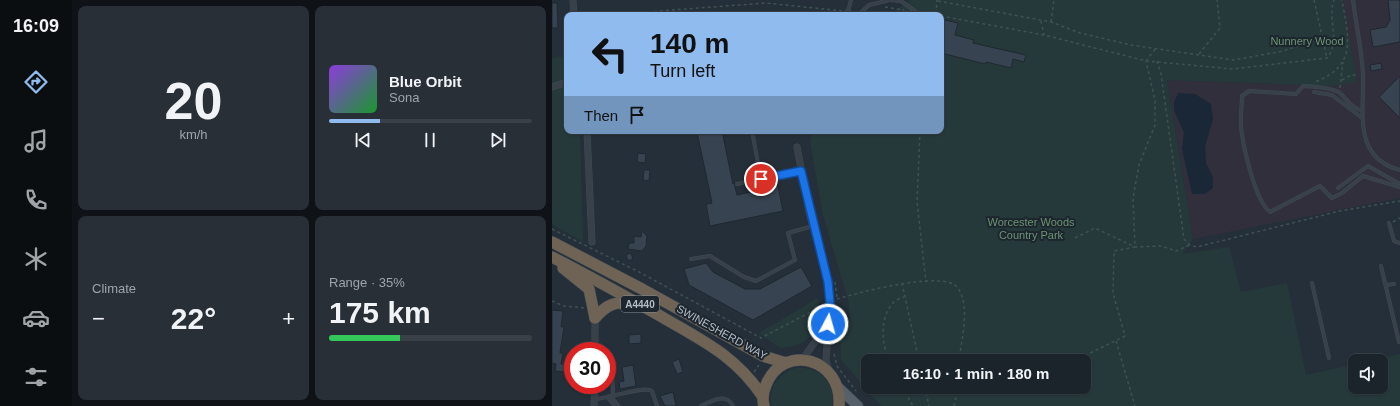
<!DOCTYPE html>
<meta charset="utf-8">
<style>
body{margin:0;font-family:Helvetica,sans-serif;background:#282f37;color:#f1f3f6;height:100vh;display:flex;flex-direction:column;font-size:15px;white-space:nowrap}
*{box-sizing:border-box;margin:0}
p{font-size:13px;color:#a0a4a9}
.icon{flex:none;width:22px;height:22px;fill:none;stroke:currentColor;stroke-width:2;stroke-linecap:round;stroke-linejoin:round}
.map{position:relative;flex:1;overflow:hidden}
.details{display:flex;flex-direction:column;gap:6px;padding:6px;background:#0f1318;width:480px}
.details>*{flex:none}
.hud{position:absolute;left:12px;top:12px;width:380px;height:122px;border-radius:8px;box-shadow:0 1px 3px #0004,0 0 0 1px #394047;background:#8fbbee;color:#111;overflow:hidden}
.controls{position:absolute;left:796px;top:354px;display:grid;gap:8px}
.controls a{display:grid;place-items:center;width:40px;height:40px;border-radius:8px;background:#1b232b;box-shadow:0 1px 3px #0004,0 0 0 1px #394047;font-size:20px}
.speed{position:absolute;left:12px;top:342px;display:flex;gap:8px;font-size:20px;font-weight:700;text-align:center}
.speed>*{display:grid;place-content:center;width:52px;height:52px;border-radius:50%;background:#1b232b;box-shadow:0 1px 3px #0004,0 0 0 1px #394047;line-height:1}
.speed .limit{border:6px solid #d22;background:#fff;color:#111}
.pin{position:absolute;display:grid;place-items:center;width:34px;height:34px;color:#fff;margin:-17px;border:2px solid #fff;border-radius:50%;box-shadow:0 1px 4px #0007}
.me{position:absolute;width:44px;margin:-22px;rotate:6deg;stroke-linejoin:round;filter:drop-shadow(0 0 3px #0008)}
.turn{display:flex;align-items:center;gap:14px;height:84px;padding:0 20px;font-size:18px}
.turn .icon{width:52px;height:52px;stroke-width:2.5}
.turn b{display:block;font-size:28px;line-height:34px}
.then{display:flex;align-items:center;height:38px;padding:0 20px;background:#0003;gap:8px;font-size:15px}
.big{font-size:30px;font-weight:600;line-height:1.1}
.details .card{flex:1;display:flex;flex-direction:column;justify-content:center;gap:6px;min-width:0;padding:0 14px;border-radius:8px;background:#282f37}
.details .dial{align-items:center;gap:0}
.dial b{font-size:52px;line-height:1}
.song{display:flex;align-items:center;gap:12px}
.cover{width:48px;height:48px;border-radius:6px;background:linear-gradient(135deg,hsl(270 70% 55%),hsl(130 70% 35%))}
.played{height:4px;border-radius:2px;background:linear-gradient(90deg,#8fbbee 25%,#394047 25%)}
.keys{display:flex;justify-content:space-around;direction:ltr}
.heat{display:flex;justify-content:space-between;align-items:center;font-size:22px;direction:ltr}
.charge{height:6px;border-radius:3px;background:linear-gradient(90deg,#34c759 35%,#394047 0)}
.details .tiles{flex:1;display:grid;gap:6px;grid-template-columns:repeat(2,1fr)}
.trip{position:absolute;left:309px;top:354px;width:230px;height:40px;border-radius:8px;background:#1b232b;box-shadow:0 1px 3px #0004,0 0 0 1px #394047;font-weight:600;line-height:40px;text-align:center}
main{display:flex;flex:1;min-height:0}
.dock{display:flex;flex-direction:column;width:72px;justify-content:space-around;align-items:center;background:#0b0e11;color:#a0a4a9}
.dock .icon{width:28px;height:28px}
.dock .selected{color:#8fbbee}
.dock b{font-size:18px;color:#f1f3f6}
.map>svg:first-child{display:block}
.medical{fill:#302f3b}
.green{fill:#26393a;fill-rule:evenodd}
.water{fill:#192736}
.building{fill:#374350;stroke:#1f2830}
.lines{fill:none;stroke-linecap:round;stroke-linejoin:round}
.lane-casing{stroke:#414a52;stroke-width:4}
.street-casing{stroke:#414a52;stroke-width:7}
.primary-casing{stroke:#414a52;stroke-width:11}
.highway-casing{stroke:#434c54;stroke-width:12}
.path{stroke:#3f5252;stroke-width:1.5;stroke-dasharray:3 3;stroke-linecap:butt}
.lane{stroke:#38414a;stroke-width:3}
.street{stroke:#38414a;stroke-width:6}
.primary{stroke:#56606a;stroke-width:10}
.highway{stroke:#6f6356;stroke-width:11}
.route-casing{stroke:#114b97;stroke-width:10}
.route{stroke:#1a73e8;stroke-width:7}
.labels{text-anchor:middle;dominant-baseline:central;stroke-width:4;stroke-linejoin:round;paint-order:stroke}
.shield{fill:#1d262e;stroke:#868f98;stroke-width:1}
.shield-label{font-size:10px;font-weight:bold;fill:#b3bcc5}
.park-label{font-size:11px;fill:#6c9472;stroke:#1d262e}
.street-label{font-size:11px;fill:#b3bcc5;stroke:#1d262e}
</style>
<main>
<nav class="dock">
<b>16:09</b>
<svg class="icon selected" aria-label="directions" viewBox="0 0 24 24"><path d="M12 3l9 9-9 9-9-9zM9 14v-3h6M13 9l2 2-2 2"/></svg>
<svg class="icon" aria-label="music" viewBox="0 0 24 24"><path d="M9 18V5l10-2v13"/><circle cx="6" cy="18" r="3"/><circle cx="16" cy="16" r="3"/></svg>
<svg class="icon" aria-label="phone" viewBox="0 0 24 24"><path d="M5 4h4l2 5-3 2q2 4 5 5l2-3 5 2v4C11 20 4 13 5 4z"/></svg>
<svg class="icon" aria-label="climate" viewBox="0 0 24 24"><path d="M12 3v18M4 7l16 10M4 17L20 7"/></svg>
<svg class="icon" aria-label="car" viewBox="0 0 24 24"><path d="M5 17H2v-5l4-1 3-4h7l3 4 3 1v5h-3M9 17h6M6 11h13"/><circle cx="7" cy="17" r="2"/><circle cx="17" cy="17" r="2"/></svg>
<svg class="icon" aria-label="filters" viewBox="0 0 24 24"><path d="M4 7h16M4 17h16"/><circle cx="9" cy="7" r="2"/><circle cx="15" cy="17" r="2"/></svg>
</nav>
<section class="details">
<div class="tiles">
<div class="card dial"><b>20</b><p>km/h</p></div>
<div class="card">
<div class="song"><i class="cover"></i><div><b>Blue Orbit</b><p>Sona</p></div></div>
<div class="played"></div>
<div class="keys"><svg class="icon" aria-label="previous" viewBox="0 0 24 24"><path d="M18 5L8 12l10 7zM5 5v14"/></svg><svg class="icon" aria-label="pause" viewBox="0 0 24 24"><path d="M8 5v14M16 5v14"/></svg><svg class="icon" aria-label="next" viewBox="0 0 24 24"><path d="M6 5l10 7-10 7zM19 5v14"/></svg></div>
</div>
<div class="card"><p>Climate</p>
<div class="heat"><a>−</a><b class="big">22°</b><a>+</a></div>
</div>
<div class="card"><p>Range · 35%</p><b class="big">175 km</b><div class="charge"></div></div>
</div>
</section>
<div class="map">
<svg width="848" height="406" viewBox="0 0 848 406">
<rect width="100%" height="100%" fill="#242f39"/>
<polygon class="medical" points="790,0 848,0 848,198 641,239 615,80 779,86 793,19"/>
<g class="green">
<path d="M358,0H790L805,82L779,86L615,80L641,239L630,254L677,247L689,292L735,283L754,375L803,364V387H829V361H817L848,354V406H329L289,360L288,333L298,322L297,303L271,215L258,142L260,131H389V15H319L327,12H340L357,2ZM316,361H532V387H316Z"/>
<polygon points="15,56 15,131 28,131 31,242 0,224 0,58"/>
<path d="M266,298C269,312 264,335 250,343C244,346 235,347 228,348L207,333Z"/>
<path d="M243,368C266,366 284,382 280,406H220C215,388 227,374 243,368Z"/>
</g>
<polygon class="water" points="626,93 643,94 659,104 661,119 653,147 654,163 661,177 661,188 653,194 640,194 630,149 632,133 622,110 622,102"/>
<g class="building">
<polygon points="836,0 848,0 848,42 821,47 818,30 834,27 838,20"/>
<polygon points="0,3 5,3 6,28 0,28"/>
<polygon points="389,19 406,23 403,35 422,40 421,43 474,55 472,62 461,59 459,68 434,62 433,64 389,53"/>
<polygon points="829,63 830,69 819,71 818,65"/>
<polygon points="848,76 848,118 827,97"/>
<polygon points="151,131 170,131 181,184 182,183 185,195 226,186 231,211 158,226 154,204 160,203 145,132"/>
<polygon points="86,153 94,154 93,163 85,162"/>
<polygon points="92,170 98,170 97,181 91,180"/>
<polygon points="90,231 95,236 94,246 90,251 76,249 77,243 82,243 82,236 89,237"/>
<polygon points="79,253 81,259 76,261 74,255"/>
<polygon points="154,263 161,272 193,289 208,289 249,267 260,286 201,320 137,285 132,269"/>
<polygon points="0,310 11,311 9,327 12,327 8,353 11,353 9,364 14,364 13,372 3,371 4,364 0,363"/>
<polygon points="89,334 89,343 77,344 77,335"/>
<polygon points="127,359 131,372 125,374 120,362"/>
<polygon points="81,365 84,386 68,389 67,382 72,381 70,367"/>
<polygon points="121,392 124,406 113,406 108,396"/>
</g>
<g class="lines">
<defs>
<g id="lane">
<polyline points="337,0 349,1 363,11"/>
<path d="M801,0C804,25 810,50 811,76C812,113 801,158 848,170"/>
<polyline points="296,12 299,0"/>
<polyline points="306,15 317,5 338,0"/>
<polyline points="762,92 780,95 810,118"/>
<path d="M810,111C798,106 797,102 788,93C782,88 759,86 751,86L744,94L697,91L690,96C690,106 688,117 689,127C691,146 703,201 718,212L768,186L780,198L790,193L811,176L848,187"/>
<polyline points="200,131 209,179"/>
<polyline points="185,184 249,171"/>
<polyline points="786,188 816,166 848,184"/>
<polyline points="837,223 842,241 848,243"/>
<polyline points="139,259 158,256 192,277 204,281 243,260 236,233 261,226"/>
<polyline points="829,266 847,342"/>
<polyline points="760,283 777,358"/>
<polyline points="834,285 842,284"/>
<polyline points="55,362 60,365 61,397"/>
<path d="M43,399C56,399 92,385 100,391L105,406"/>
<path d="M149,406C159,401 174,392 181,406"/>
</g>
<g id="street">
<polyline points="21,0 22,15"/>
<polyline points="296,15 296,12"/>
<polyline points="0,87 15,82"/>
<polyline points="35,131 40,242"/>
<polyline points="245,147 257,212 276,282 278,302 274,360 277,372"/>
<polyline points="43,351 43,318"/>
<polyline points="250,360 276,324"/>
<polyline points="58,398 65,406"/>
<polyline points="42,406 43,385"/>
</g>
<polyline id="primary" points="286,387 306,406"/>
<g id="highway">
<polyline points="0,242 90,289 211,356 234,363"/>
<path d="M0,257C37,276 73,296 110,317C151,341 184,356 211,397"/>
<polyline points="11,268 37,289 43,318"/>
<path d="M43,318C54,305 65,299 82,306"/>
<path d="M212,406C210,399 211,392 214,385C231,342 291,358 287,406"/>
</g>
</defs>
<use href="#lane" class="lane-casing"/>
<use href="#street" class="street-casing"/>
<use href="#primary" class="primary-casing"/>
<use href="#highway" class="highway-casing"/>
<g class="path">
<polyline points="762,0 775,58"/>
<polyline points="386,1 499,22 528,33 579,45 681,60 727,52 769,39"/>
<polyline points="333,7 352,10"/>
<polyline points="368,12 386,15"/>
<polyline points="384,14 385,0"/>
<polyline points="54,15 214,3 291,11"/>
<path d="M389,16L492,35L594,61L681,69L775,58C789,42 775,18 782,0"/>
<polyline points="489,21 492,35"/>
<polyline points="499,22 502,0"/>
<polyline points="647,54 668,28 665,0"/>
<polyline points="594,61 604,48"/>
<polyline points="605,61 609,74 632,239 638,245 645,247 788,211 848,201"/>
<polyline points="790,80 799,75 806,75"/>
<path d="M765,82V81C806,65 796,35 790,0"/>
<polyline points="788,88 791,62"/>
<polyline points="368,131 365,202 374,282"/>
<polyline points="841,222 848,218"/>
<polyline points="0,229 87,272 209,338 272,305"/>
<polyline points="523,238 543,228 583,247 609,246 624,251 638,245"/>
<polyline points="283,282 285,298"/>
<polyline points="350,283 367,361"/>
<path d="M285,299C305,293 393,269 406,288C419,308 409,340 407,361"/>
<polyline points="0,301 12,306 33,308"/>
<polyline points="283,336 285,306"/>
<polyline points="564,341 583,406"/>
<polyline points="282,354 285,366 304,391"/>
<path d="M337,361C330,344 327,318 341,303C343,300 349,298 352,297"/>
<polyline points="522,361 573,336 561,293 562,251 583,247 581,198 587,165 603,125 603,100 594,61"/>
<polyline points="202,372 207,365"/>
<polyline points="350,387 361,406"/>
<polyline points="373,387 377,406"/>
<polyline points="405,387 405,393"/>
<polyline points="402,406 405,393 427,387"/>
</g>
<use href="#lane" class="lane"/>
<use href="#street" class="street"/>
<use href="#primary" class="primary"/>
<use href="#highway" class="highway"/>
</g>
<g class="lines">
<defs>
<polyline id="route" points="209,179 249,171 276,282 278,302 276,324"/>
</defs>
<use href="#route" class="route-casing"/>
<use href="#route" class="route"/>
</g>
<g class="labels">
<rect class="shield" x="69" y="296" width="38" height="16" rx="3"/>
<g class="shield-label">
<text x="88" y="304">A4440</text>
</g>
<g class="park-label">
<text x="755" y="41">Nunnery Wood</text>
<text x="479" y="222">Worcester Woods<tspan x="479" dy="13">Country Park</tspan></text>
</g>
<g class="street-label">
<text transform="translate(170 332) rotate(29)">SWINESHERD WAY</text>
</g>
</g>
</svg>
<div class="controls">
<a><svg class="icon" aria-label="sound" viewBox="0 0 24 24"><path d="M4 9h4l5-4v14l-5-4H4zM17 9q2 3 0 6"/></svg></a>
</div>
<div class="speed"><div class="limit">30</div></div>
<div class="pin" style="left:209px;top:179px;background:#d93025"><svg class="icon" aria-label="arrive" viewBox="0 0 24 24"><path d="M6 21V4h12l-3 4 3 4H6"/></svg></div>
<svg class="me" style="left:276px;top:324px" viewBox="-20 -20 40 40"><circle r="17" fill="#1a73e8" stroke="#fff" stroke-width="3"/><path d="M0-11L8 9 0 5-8 9z" fill="#fff"/></svg>
<div class="trip">16:10 · 1 min · 180 m</div>
<div class="hud">
<div class="turn"><svg class="icon" aria-label="left" viewBox="0 0 24 24"><path d="M17 20v-9H6M10 6l-5 5 5 5"/></svg><div><b>140 m</b>Turn left</div></div>
<div class="then">Then<svg class="icon" aria-label="arrive" viewBox="0 0 24 24"><path d="M6 21V4h12l-3 4 3 4H6"/></svg></div>
</div>
</div>
</main>
